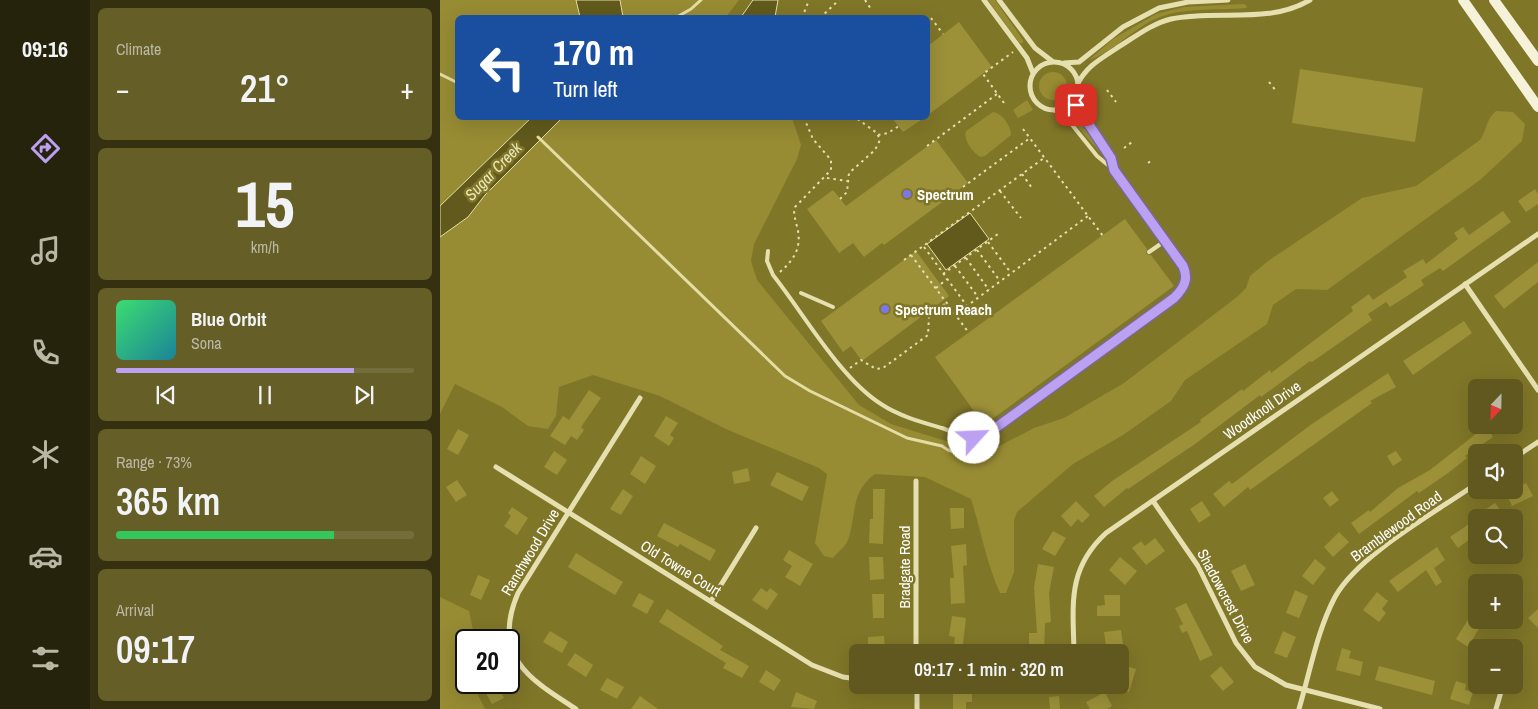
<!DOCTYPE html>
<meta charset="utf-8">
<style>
body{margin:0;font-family:"Archivo Narrow",sans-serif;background:#665e27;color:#f1f3f6;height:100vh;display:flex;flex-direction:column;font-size:19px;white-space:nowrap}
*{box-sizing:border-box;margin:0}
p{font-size:16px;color:#bab8a4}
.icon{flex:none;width:28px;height:28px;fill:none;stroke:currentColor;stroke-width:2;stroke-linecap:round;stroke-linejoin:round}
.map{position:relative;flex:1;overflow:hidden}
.side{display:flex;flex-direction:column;gap:8px;padding:8px;background:#353010;width:350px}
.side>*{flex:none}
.top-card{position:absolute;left:15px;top:15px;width:475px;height:105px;border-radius:8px;box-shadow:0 5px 20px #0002;background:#1a4fa0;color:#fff;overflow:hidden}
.needle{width:32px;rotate:202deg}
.fabs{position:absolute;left:1028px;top:379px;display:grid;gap:10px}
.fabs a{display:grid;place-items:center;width:55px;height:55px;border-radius:8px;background:#60581e;box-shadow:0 5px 20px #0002;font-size:25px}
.speed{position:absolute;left:15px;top:629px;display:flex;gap:10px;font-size:25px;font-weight:700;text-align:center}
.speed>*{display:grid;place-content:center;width:65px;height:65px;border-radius:50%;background:#60581e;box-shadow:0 5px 20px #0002;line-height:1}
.speed .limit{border:2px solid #111;border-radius:8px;background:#fff;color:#111}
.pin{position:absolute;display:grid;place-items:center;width:42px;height:42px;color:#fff;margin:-21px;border-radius:10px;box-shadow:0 2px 8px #0006}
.me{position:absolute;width:55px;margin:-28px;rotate:65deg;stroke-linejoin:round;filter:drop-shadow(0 0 4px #0008)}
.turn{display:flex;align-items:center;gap:18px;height:105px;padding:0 15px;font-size:22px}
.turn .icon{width:65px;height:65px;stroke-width:2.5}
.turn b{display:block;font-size:35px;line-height:42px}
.big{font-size:38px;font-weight:600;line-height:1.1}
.side .card{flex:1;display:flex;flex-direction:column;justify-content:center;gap:8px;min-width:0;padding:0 18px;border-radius:8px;background:#665e27}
.side .dial{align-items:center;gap:0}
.dial b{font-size:65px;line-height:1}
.song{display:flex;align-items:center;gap:15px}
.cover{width:60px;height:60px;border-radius:8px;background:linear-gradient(135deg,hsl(140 70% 55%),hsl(190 70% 35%))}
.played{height:5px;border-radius:2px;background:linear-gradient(90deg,#bca0f2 80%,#746e3c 80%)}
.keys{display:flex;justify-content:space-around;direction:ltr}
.heat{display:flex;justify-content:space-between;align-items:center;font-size:28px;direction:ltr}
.charge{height:8px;border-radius:4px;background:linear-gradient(90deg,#34c759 73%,#746e3c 0)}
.trip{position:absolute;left:409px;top:644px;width:280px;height:50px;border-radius:8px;background:#60581e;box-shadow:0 5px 20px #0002;font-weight:600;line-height:50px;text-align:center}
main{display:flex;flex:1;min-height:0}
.dock{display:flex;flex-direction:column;width:90px;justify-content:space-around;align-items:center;background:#26230c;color:#bab8a4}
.dock .icon{width:35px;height:35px}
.dock .active{color:#bca0f2}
.dock b{font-size:22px;color:#f1f3f6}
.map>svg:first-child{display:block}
.green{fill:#978b33}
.water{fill:#615a1c;stroke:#e6dda5}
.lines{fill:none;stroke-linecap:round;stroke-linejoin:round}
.stream{stroke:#e6dda5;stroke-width:3}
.building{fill:#9c9039}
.path{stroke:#e6dfb0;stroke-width:2;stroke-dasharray:2.5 4;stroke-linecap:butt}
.lane{stroke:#e6dfb0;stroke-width:4}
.street{stroke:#e6dfb0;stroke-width:5}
.secondary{stroke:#f5f2d9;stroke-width:10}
.route-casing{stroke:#7a689d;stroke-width:12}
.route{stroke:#bca0f2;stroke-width:9}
.poi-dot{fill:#7b76ed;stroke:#807628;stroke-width:2}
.labels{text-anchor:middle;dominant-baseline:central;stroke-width:5;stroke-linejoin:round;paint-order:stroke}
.poi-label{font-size:15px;font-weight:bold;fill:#fff;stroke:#807628;text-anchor:start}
.street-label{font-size:15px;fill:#fff;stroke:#807628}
.water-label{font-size:16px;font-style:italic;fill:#ede7bb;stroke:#807628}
</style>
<main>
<nav class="dock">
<b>09:16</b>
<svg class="icon active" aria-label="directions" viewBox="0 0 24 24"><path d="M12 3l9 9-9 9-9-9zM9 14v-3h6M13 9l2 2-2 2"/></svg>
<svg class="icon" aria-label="music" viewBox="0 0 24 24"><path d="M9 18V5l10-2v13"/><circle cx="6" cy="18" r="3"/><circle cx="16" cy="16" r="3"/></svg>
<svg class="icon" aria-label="phone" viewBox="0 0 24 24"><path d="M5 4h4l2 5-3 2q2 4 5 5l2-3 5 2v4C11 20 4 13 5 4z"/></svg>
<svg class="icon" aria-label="climate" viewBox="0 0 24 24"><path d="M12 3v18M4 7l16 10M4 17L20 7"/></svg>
<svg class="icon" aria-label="car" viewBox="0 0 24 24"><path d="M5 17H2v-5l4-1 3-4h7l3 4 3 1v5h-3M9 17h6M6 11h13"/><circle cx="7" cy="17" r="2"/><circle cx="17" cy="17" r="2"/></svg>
<svg class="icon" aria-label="filters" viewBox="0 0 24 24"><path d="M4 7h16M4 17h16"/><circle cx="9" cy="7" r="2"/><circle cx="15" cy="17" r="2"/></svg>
</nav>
<section class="side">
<div class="card"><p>Climate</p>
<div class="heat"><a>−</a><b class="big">21°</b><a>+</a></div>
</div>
<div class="card dial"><b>15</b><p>km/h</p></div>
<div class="card">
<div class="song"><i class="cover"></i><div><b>Blue Orbit</b><p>Sona</p></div></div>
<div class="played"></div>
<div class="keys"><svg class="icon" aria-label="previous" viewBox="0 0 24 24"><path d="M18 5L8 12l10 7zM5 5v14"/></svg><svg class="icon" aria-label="pause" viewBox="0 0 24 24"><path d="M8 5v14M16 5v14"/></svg><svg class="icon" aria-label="next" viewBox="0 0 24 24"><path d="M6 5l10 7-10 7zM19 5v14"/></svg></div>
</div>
<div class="card"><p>Range · 73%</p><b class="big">365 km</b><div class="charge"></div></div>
<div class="card"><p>Arrival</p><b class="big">09:17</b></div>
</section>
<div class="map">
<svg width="1098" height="709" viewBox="0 0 1098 709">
<rect width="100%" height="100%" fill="#807628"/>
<g class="green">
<path d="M0,0H299L286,17L18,18V118H352L361,145L357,159L314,244L311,261L317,280L419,405L451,424L538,451H550L594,428L624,418L684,383L797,297L806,288L810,276L828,261L922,198L976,186L1040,140C1047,130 1046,119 1056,111L1073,112L1085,124L1082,141L1040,180L887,290L856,289L833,305L827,324L745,380L731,401L683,435L633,464L577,512L574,520V572L566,593H560C546,562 541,530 531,499L485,477L435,474C410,492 417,514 408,540C405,547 397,553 393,558L384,556L375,543L387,474L379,468L286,429L220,396L153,375L119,387L116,416L108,429L88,426L62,407L15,384L0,414Z"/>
<polygon points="548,0 555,0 583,40 583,43 579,43"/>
<path d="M804,4L807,6L806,8C774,11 740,6 711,21C690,32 670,54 649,60L673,39L716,14L744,7Z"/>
<circle cx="613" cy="86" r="14"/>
<polygon points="587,100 593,110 578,118 573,110"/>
<polygon points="633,108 667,160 626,114"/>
<path d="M553,112C562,113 571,126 571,135L545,156L540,157C532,151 523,140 526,131Z"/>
<polygon points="0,597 29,611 35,640 26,640 26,682 32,683 45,709 0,709"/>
</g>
<g class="water">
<polygon points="136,0 180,0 183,17 140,17"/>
<polygon points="313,0 338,0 335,17 301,17"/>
<polygon points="91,118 122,118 45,195 28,217 0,237 0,206"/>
<polygon points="530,213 549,239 506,270 487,244"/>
</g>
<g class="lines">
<g class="stream">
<polyline points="235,18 251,9 261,0"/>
<polyline points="0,74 18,83"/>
<polyline points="98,137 345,376 370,391 467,438 502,446 508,450 539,460"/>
</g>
</g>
<g class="building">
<polygon points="519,22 552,67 488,115 488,46"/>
<polygon points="860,69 983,88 975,142 852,123"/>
<polygon points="452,118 484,118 463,132"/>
<polygon points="496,140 528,183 444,245 442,243 424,257 413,243 399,253 367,209 393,190 406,206"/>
<polygon points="1095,189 1098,194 1098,204 1086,212 1078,201"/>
<polygon points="1063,211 1071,222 1003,271 1000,268 981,280 984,285 950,307 946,302 928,314 932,320 872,362 870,361 821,397 820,395 755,444 688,489 687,488 664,507 654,496 672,481 761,422 760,420 802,389 803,391 830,370 831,373 913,311 911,307 929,294 933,300 967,277 963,271 983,259 986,264 1018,239 1014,233 1023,227 1029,235"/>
<polygon points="685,219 707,249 706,254 711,255 734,286 544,425 495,357"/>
<polygon points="476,251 509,296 422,361 411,346 403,352 381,321"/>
<polygon points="1098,262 1098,282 1064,309 1054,296"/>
<polygon points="1024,321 1032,333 973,375 963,361"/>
<polygon points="948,373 956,387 930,401 932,403 810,490 808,487 784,507 773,494 789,481 792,484 869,426"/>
<polygon points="149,390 161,398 141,427 144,430 137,440 131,436 125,445 110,436 123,416 129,420"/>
<polygon points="226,416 238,423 230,435 234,438 229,446 214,436"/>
<polygon points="1046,426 1053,437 1025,456 1027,458 1008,473 979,493 977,491 919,534 911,523 929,510 930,512 958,488 990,470"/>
<polygon points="18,429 29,435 18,455 7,449"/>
<polygon points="114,451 127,460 117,475 104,467"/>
<polygon points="956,451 962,460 953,466 947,456"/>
<polygon points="201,456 216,466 205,484 190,474"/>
<polygon points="308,468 310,481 294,484 292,472"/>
<polygon points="337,472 369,487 362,501 330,485"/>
<polygon points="17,480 27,495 16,502 6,487"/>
<polygon points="1086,483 1093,496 1072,506 1066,493"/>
<polygon points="183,489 193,496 181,515 170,509"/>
<polygon points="433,489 445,489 443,544 429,543 430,519 433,519"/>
<polygon points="892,491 899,500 890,507 883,498"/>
<polygon points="636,501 650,515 642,523 638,519 631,527 621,516"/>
<polygon points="762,501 771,515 759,523 750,509"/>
<polygon points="1055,503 1063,514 1058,518 1033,518"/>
<polygon points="72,507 88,518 77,535 64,526 71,516 68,513"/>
<polygon points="510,508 524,508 524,528 511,529"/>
<polygon points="224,523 276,550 270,561 240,544 238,547 217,536"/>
<polygon points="1029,524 1036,535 1018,548 1010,537"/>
<polygon points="613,531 626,538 615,556 602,549"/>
<polygon points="899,532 909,542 893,557 884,547"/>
<polygon points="715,538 725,551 706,565 692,548 701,541 705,546"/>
<polygon points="526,544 527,565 523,566 525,603 511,604 510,578 514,578 511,546"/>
<polygon points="997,547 1005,560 994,568 1002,582 996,586 986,570 958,592 949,581"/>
<polygon points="349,550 373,564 360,586 345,577 352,566 343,560"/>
<polygon points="136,553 183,582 175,595 128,567"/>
<polygon points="429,557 443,557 444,579 430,580"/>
<polygon points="680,557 697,571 685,585 669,570"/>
<polygon points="875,559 886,568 873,585 862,576"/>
<polygon points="598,564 614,567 609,593 611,622 605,623 604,652 589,652 589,633 597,633 594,587"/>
<polygon points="805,564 815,585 801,591 791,571"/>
<polygon points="38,575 50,580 41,600 30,595"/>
<polygon points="321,588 327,592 330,588 338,594 327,610 312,600"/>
<polygon points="855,590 868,596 859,618 846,613"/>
<polygon points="937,592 948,601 942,609 946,613 939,622 923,610"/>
<polygon points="199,593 214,601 207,614 192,606"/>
<polygon points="432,594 444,594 444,618 433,618"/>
<polygon points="664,595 680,595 680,616 657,616 657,606 665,605"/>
<polygon points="746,603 773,655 760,661 747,631 742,633 739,626 743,624 735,608"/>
<polygon points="227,609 283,646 280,650 309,666 302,678 283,668 286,663 219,622"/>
<polygon points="1098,609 1098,628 1088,618"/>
<polygon points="512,616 526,618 522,652 513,652 515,637 509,636"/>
<polygon points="1029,618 1041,625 1028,647 1016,639"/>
<polygon points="681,630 684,652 667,652 664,632"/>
<polygon points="110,631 128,642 122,653 103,642"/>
<polygon points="843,631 856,637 847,658 834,653"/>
<polygon points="444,636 445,652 428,652 428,637"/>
<polygon points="902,648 911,651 909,658 923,662 920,676 896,670"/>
<polygon points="135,653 153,665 146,677 127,665"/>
<polygon points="680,664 696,669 689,692 678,688"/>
<polygon points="781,666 794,682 783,691 770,676"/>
<polygon points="939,666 995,681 992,695 935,680"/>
<polygon points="326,670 341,680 334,691 319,682"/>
<polygon points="167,678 184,687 177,699 160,690"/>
<polygon points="1016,681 1026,684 1025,690 1033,692 1029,705 1010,699"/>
<polygon points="48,682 56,682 64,698 52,704 42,686"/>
<polygon points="584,685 608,685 587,694"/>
<polygon points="513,688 532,688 532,702 526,702 526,709 513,709"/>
<polygon points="356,692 377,701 374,709 351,707"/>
<polygon points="665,692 672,706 667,709 650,709 646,702"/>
<polygon points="200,696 218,709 191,709"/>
<polygon points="619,696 620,709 610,709 609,697"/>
</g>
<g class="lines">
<g class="path">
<polyline points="425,0 431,9"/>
<polyline points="362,18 369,0"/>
<polyline points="380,18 399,0"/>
<polyline points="491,18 503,34"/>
<polyline points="829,82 837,92"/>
<polyline points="667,90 676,102"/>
<polyline points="564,103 543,74 573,52"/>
<polyline points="583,129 663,236"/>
<polyline points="438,135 448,133 459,126"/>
<polyline points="487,146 557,94"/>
<polyline points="684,148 692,142"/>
<polyline points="708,163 712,160"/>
<polyline points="582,174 592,188"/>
<polyline points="387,178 407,181"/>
<polyline points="523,187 590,138"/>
<polyline points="560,191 581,218"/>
<polyline points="400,199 407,192 409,173 435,150 440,140 437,133 416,118"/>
<polyline points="548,242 571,273"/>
<polyline points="484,247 527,306 648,216"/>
<polyline points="537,250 560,281"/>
<polyline points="471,255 529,333"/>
<polyline points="526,258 549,290"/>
<polyline points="464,260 604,158"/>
<polyline points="515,266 538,297"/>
<path d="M340,272C356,258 363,245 356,223C355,217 353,213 355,207L391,170V160L373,139L364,118"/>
<polyline points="503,274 558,234"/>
<polyline points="496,288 507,279"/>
<polyline points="410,368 421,360 436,369 443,368 488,335 489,317 506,303"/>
</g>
<g class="lane">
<path d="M634,99C641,120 675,152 674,170"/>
<path d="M328,251L327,261L333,275C364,314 400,378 441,404C459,416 481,422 502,428C516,433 531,441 546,435L733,298C744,288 749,279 743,265L674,170L657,156L629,121L614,110"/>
<polyline points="709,252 725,241"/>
<polyline points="361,293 393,307"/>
</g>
<g class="street">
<polyline points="544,0 587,58 593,73"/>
<polyline points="559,0 595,48 612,61"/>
<circle cx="614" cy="86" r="24"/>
<polyline points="624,63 639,62 683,27 719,8 748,2 788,0"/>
<path d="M638,83C648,65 661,59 677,48C695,37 711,24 731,19C778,9 827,25 870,0"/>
<polyline points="1025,284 1098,390"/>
<polyline points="1074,458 1098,442"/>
<polyline points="56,467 372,665 403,677 418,679"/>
<polyline points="476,481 476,652"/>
<polyline points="713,501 758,566 796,643 815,667 846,685 940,709"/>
<polyline points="271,601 316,528"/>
<path d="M634,652C633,604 627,569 666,533L1098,234"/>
<polyline points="477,685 477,709"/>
<path d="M136,709C89,679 51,656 78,593L200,398"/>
<path d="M859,709C870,672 877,631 895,597C918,555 996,512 1036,484"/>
<polyline points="1056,709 1063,685"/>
</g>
<g class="secondary">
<polyline points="1023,0 1098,107"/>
<polyline points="1054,0 1098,61"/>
</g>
</g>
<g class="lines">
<defs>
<path id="route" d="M534,438L546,435L734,298C744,288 749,279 743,266L674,170L671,158L636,105"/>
</defs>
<use href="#route" class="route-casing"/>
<use href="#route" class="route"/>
</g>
<g class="poi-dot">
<circle cx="467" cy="194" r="5"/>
<circle cx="445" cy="309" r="5"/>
</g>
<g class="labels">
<g class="poi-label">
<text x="477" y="194">Spectrum</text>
<text x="455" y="309">Spectrum Reach</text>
</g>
<g class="street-label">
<text transform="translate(822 410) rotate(-35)">Woodknoll Drive</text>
<text transform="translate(956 526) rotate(-36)">Bramblewood Road</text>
<text transform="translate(90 552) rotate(-59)">Ranchwood Drive</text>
<text transform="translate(464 567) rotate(-90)">Bradgate Road</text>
<text transform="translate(241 568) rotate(32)">Old Towne Court</text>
<text transform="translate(786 596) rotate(62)">Shadowcrest Drive</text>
</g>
<g class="water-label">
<text transform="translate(53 171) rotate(-46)">Sugar Creek</text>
</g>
</g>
</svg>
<div class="fabs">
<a><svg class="needle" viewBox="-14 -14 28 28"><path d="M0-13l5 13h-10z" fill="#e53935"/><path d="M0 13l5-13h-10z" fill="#bab8a4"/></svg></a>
<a><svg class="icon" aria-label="sound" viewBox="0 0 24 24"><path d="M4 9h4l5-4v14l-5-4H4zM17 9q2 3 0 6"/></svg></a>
<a><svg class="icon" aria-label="search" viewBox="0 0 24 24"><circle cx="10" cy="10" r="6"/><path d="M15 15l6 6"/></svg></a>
<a>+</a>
<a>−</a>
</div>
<div class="speed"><div class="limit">20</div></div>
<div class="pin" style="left:636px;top:105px;background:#d93025"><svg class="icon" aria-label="arrive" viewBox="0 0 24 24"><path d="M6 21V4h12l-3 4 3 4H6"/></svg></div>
<svg class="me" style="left:534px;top:438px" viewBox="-20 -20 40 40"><circle r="19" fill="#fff"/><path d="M0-13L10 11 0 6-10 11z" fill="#bca0f2"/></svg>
<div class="trip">09:17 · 1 min · 320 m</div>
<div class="top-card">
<div class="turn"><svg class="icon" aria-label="left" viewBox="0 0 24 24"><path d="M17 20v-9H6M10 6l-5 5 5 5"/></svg><div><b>170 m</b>Turn left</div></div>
</div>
</div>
</main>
